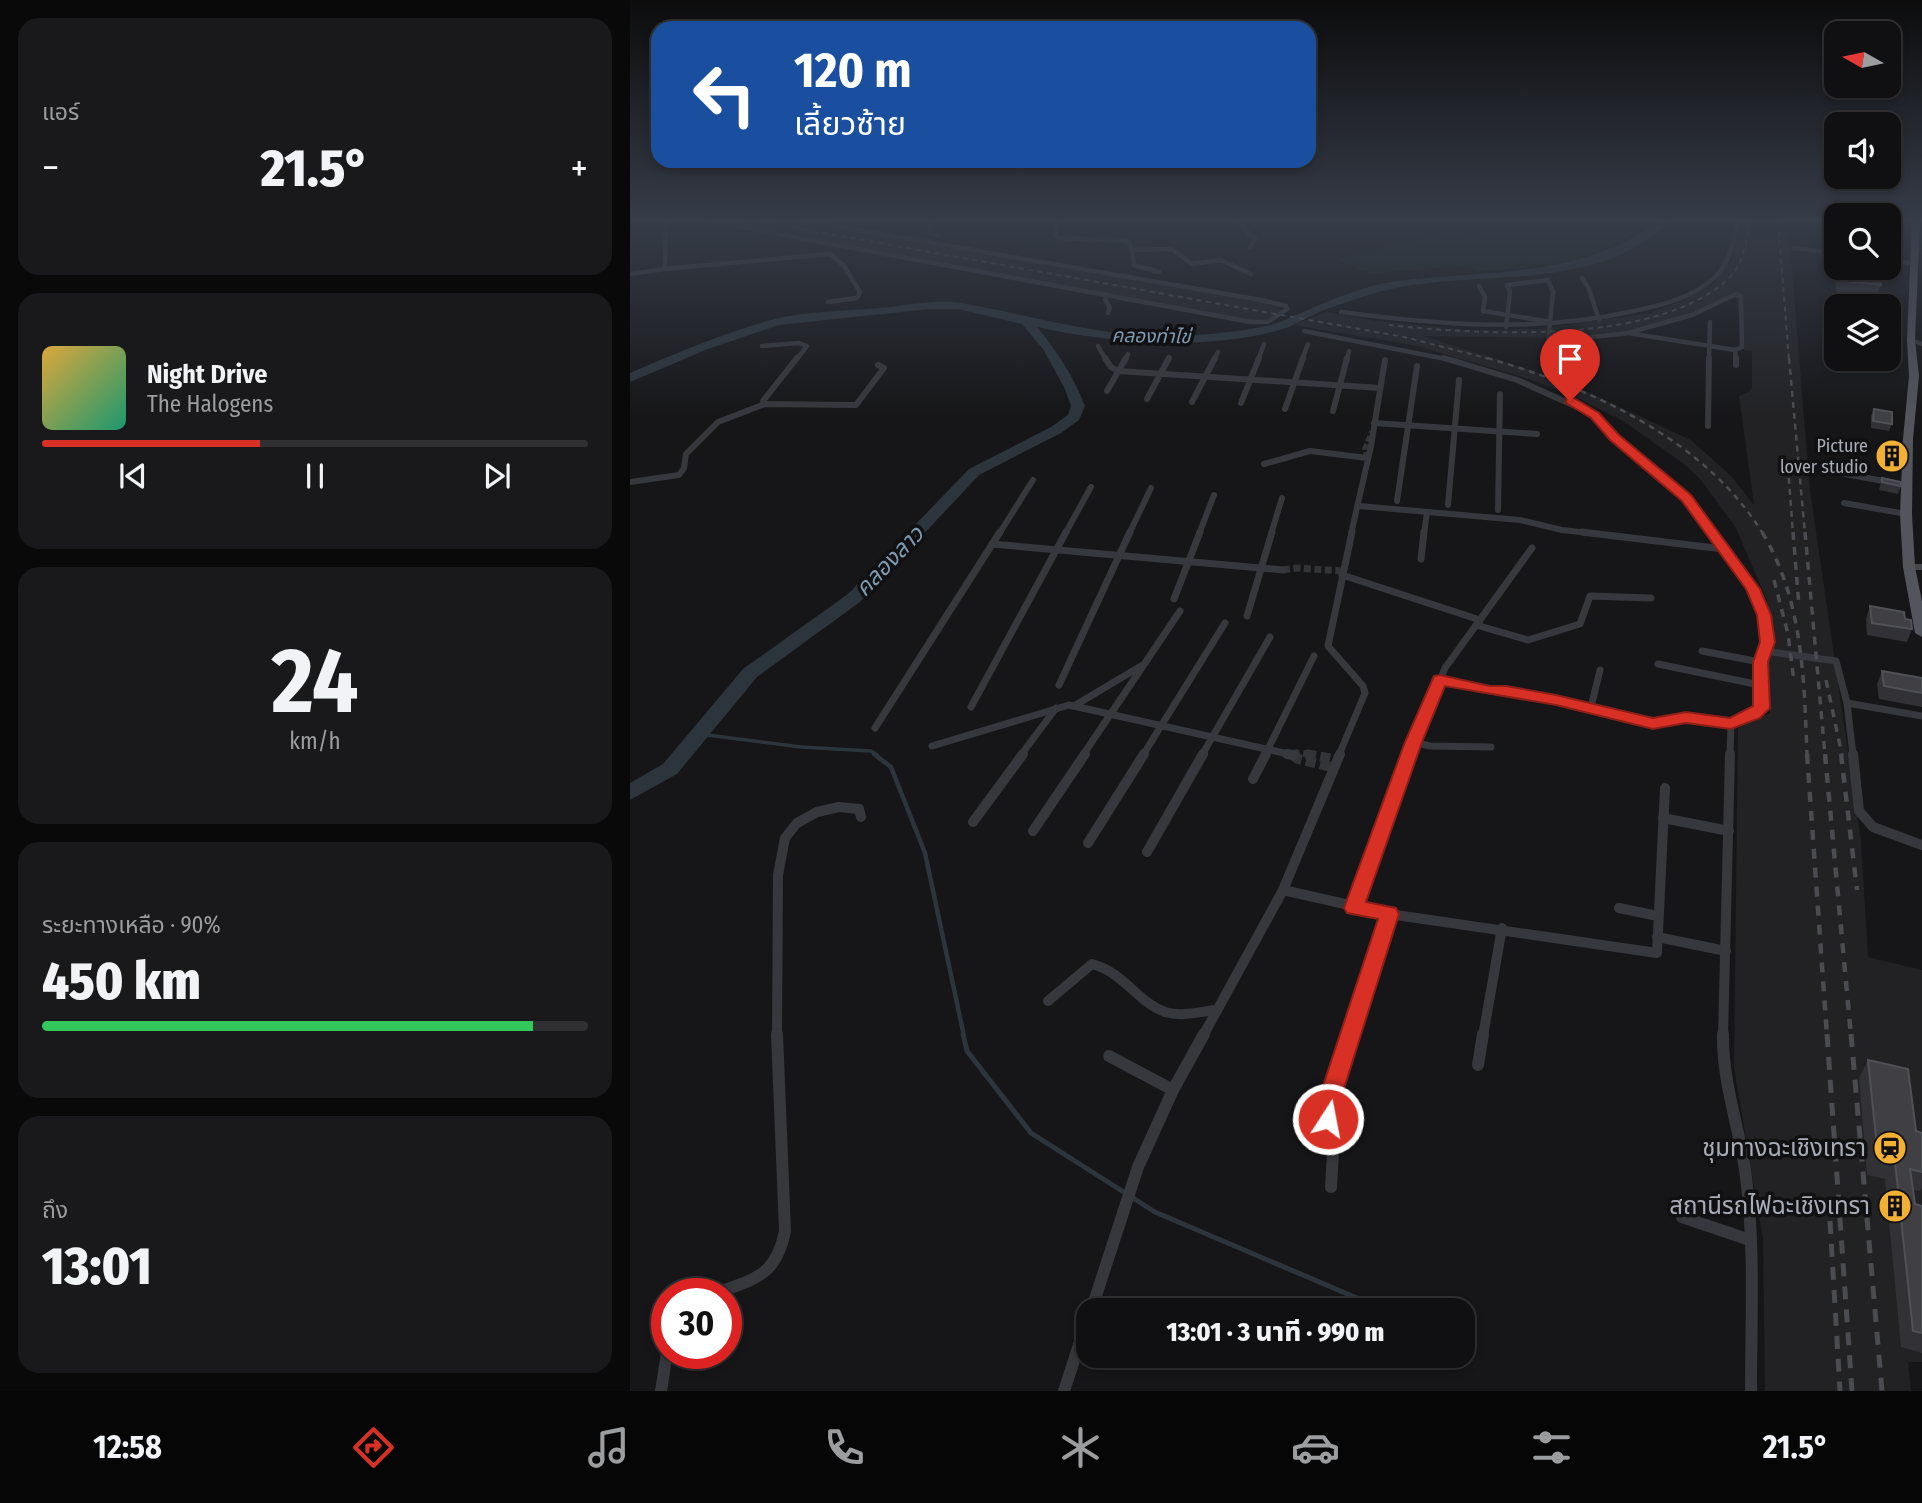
<!DOCTYPE html>
<html lang="th">
<meta charset="utf-8">
<style>
body{margin:0;font-family:"Fira Sans Condensed","Noto Sans Thai",sans-serif;background:#19191b;color:#f1f3f6;height:100vh;display:flex;flex-direction:column;font-size:26px;white-space:nowrap}
*{box-sizing:border-box;margin:0}
p{font-size:23px;color:#9c9d9f}
.icon{flex:none;width:38px;height:38px;fill:none;stroke:currentColor;stroke-width:2;stroke-linecap:round;stroke-linejoin:round}
.map{position:relative;flex:1;overflow:hidden}
.side{display:flex;flex-direction:column;gap:18px;padding:18px;background:#09090a;width:630px}
.side>*{flex:none}
.guide{position:absolute;left:21px;top:21px;width:665px;height:147px;border-radius:21px;box-shadow:0 4px 10px #0003,0 0 0 2px #303032;background:#1a4fa0;color:#fff;overflow:hidden}
.needle{width:46px;rotate:279deg}
.buttons{position:absolute;left:1194px;top:21px;display:grid;gap:14px}
.buttons a{display:grid;place-items:center;width:77px;height:77px;border-radius:14px;background:#101012;box-shadow:0 4px 10px #0003,0 0 0 2px #303032;font-size:35px}
.speed{position:absolute;left:21px;top:1278px;display:flex;gap:14px;font-size:35px;font-weight:700;text-align:center}
.speed>*{display:grid;place-content:center;width:91px;height:91px;border-radius:50%;background:#101012;box-shadow:0 4px 10px #0003,0 0 0 2px #303032;line-height:1}
.speed .limit{border:10px solid #d22;background:#fff;color:#111}
.pin{position:absolute;display:grid;place-items:center;width:60px;height:60px;color:#fff;margin:-72px -30px;border-radius:50% 50% 50% 0;rotate:-45deg;box-shadow:0 0 7px #0007}
.pin .icon{rotate:45deg}
.me{position:absolute;width:77px;margin:-38px;rotate:11deg;stroke-linejoin:round;filter:drop-shadow(0 0 5px #0008)}
.turn{display:flex;align-items:center;gap:24px;height:147px;padding:0 28px;font-size:32px}
.turn .icon{width:91px;height:91px;stroke-width:2.5}
.turn b{display:block;font-size:49px;line-height:60px}
.big{font-size:52px;font-weight:800;line-height:1.1}
.side .tile{flex:1;display:flex;flex-direction:column;justify-content:center;gap:10px;min-width:0;padding:0 24px;border-radius:21px;background:#19191b}
.side .dial{align-items:center;gap:0}
.dial b{font-size:91px;line-height:1}
.song{display:flex;align-items:center;gap:21px}
.cover{width:84px;height:84px;border-radius:10px;background:linear-gradient(135deg,hsl(40 70% 55%),hsl(160 70% 35%))}
.played{height:7px;border-radius:4px;background:linear-gradient(90deg,#d93025 40%,#303032 40%)}
.keys{display:flex;justify-content:space-around;direction:ltr}
.heat{display:flex;justify-content:space-between;align-items:center;font-size:38px;direction:ltr}
.charge{height:10px;border-radius:5px;background:linear-gradient(90deg,#34c759 90%,#303032 0)}
.trip{position:absolute;left:446px;top:1298px;width:399px;height:70px;border-radius:21px;background:#101012;box-shadow:0 4px 10px #0003,0 0 0 2px #303032;font-weight:800;line-height:70px;text-align:center}
.tabs{display:flex;height:112px;justify-content:space-around;align-items:center;background:#060607;color:#9c9d9f}
.tabs .icon{width:49px;height:49px}
.tabs .active{color:#d93025}
.tabs b{font-size:32px;color:#f1f3f6}
main{display:flex;flex:1;min-height:0}
.map>svg:first-child{display:block}
.built{fill:#222225;fill-rule:evenodd}
.green{fill:#1c231d}
.lines{fill:none;stroke-linecap:round;stroke-linejoin:round}
.stream-far2{stroke:#2c353c;stroke-width:3.5}
.stream-far1{stroke:#2c353c;stroke-width:4.5}
.stream{stroke:#2c353c;stroke-width:5}
.river{fill:#2c353c;fill-rule:evenodd}
.street-tunnel-far2{stroke:#333438;stroke-width:6;stroke-dasharray:6 2.5;stroke-linecap:butt}
.street-tunnel-far1{stroke:#333438;stroke-width:7;stroke-dasharray:7 3.5;stroke-linecap:butt}
.street-tunnel{stroke:#333438;stroke-width:10;stroke-dasharray:10 4.5;stroke-linecap:butt}
.street-far4{stroke:#37383d;stroke-width:4.5}
.street-far3{stroke:#37383d;stroke-width:6}
.street-far2{stroke:#37383d;stroke-width:7}
.street-far1{stroke:#37383d;stroke-width:10}
.street{stroke:#37383d;stroke-width:12}
.secondary{fill:#45474d;fill-rule:evenodd}
.primary{fill:#53555c;fill-rule:evenodd}
.rail-far4{stroke:#4a4c52;stroke-width:2;stroke-dasharray:5 4.5;stroke-linecap:butt}
.rail-far3{stroke:#4a4c52;stroke-width:2.5;stroke-dasharray:6 5;stroke-linecap:butt}
.rail-far2{stroke:#4a4c52;stroke-width:3.5;stroke-dasharray:8 7;stroke-linecap:butt}
.rail-far1{stroke:#4a4c52;stroke-width:4.5;stroke-dasharray:10 9;stroke-linecap:butt}
.rail{stroke:#4a4c52;stroke-width:5;stroke-dasharray:13 10;stroke-linecap:butt}
.wall{fill:#323236}
.building{fill:#3f3f44;stroke:#4f5156;stroke-width:2}
.route{fill:#d93025;stroke:#8d1f18;stroke-width:2}
.labels{text-anchor:middle;dominant-baseline:central;stroke-width:7;stroke-linejoin:round;paint-order:stroke}
.far-poi-label{font-size:18px;fill:#a8adb8;stroke:#111113;text-anchor:end}
.far-water-label{font-size:19px;font-style:italic;fill:#7f9bb3;stroke:#111113}
.water-label{font-size:23px;font-style:italic;fill:#7f9bb3;stroke:#111113}
.near-poi-label{font-size:24px;fill:#a8adb8;stroke:#111113;text-anchor:end}
</style>
<main>
<section class="side">
<div class="tile"><p>แอร์</p>
<div class="heat"><a>−</a><b class="big">21.5°</b><a>+</a></div>
</div>
<div class="tile">
<div class="song"><i class="cover"></i><div><b>Night Drive</b><p>The Halogens</p></div></div>
<div class="played"></div>
<div class="keys"><svg class="icon" aria-label="previous" viewBox="0 0 24 24"><path d="M18 5L8 12l10 7zM5 5v14"/></svg><svg class="icon" aria-label="pause" viewBox="0 0 24 24"><path d="M8 5v14M16 5v14"/></svg><svg class="icon" aria-label="next" viewBox="0 0 24 24"><path d="M6 5l10 7-10 7zM19 5v14"/></svg></div>
</div>
<div class="tile dial"><b>24</b><p>km/h</p></div>
<div class="tile"><p>ระยะทางเหลือ · 90%</p><b class="big">450 km</b><div class="charge"></div></div>
<div class="tile"><p>ถึง</p><b class="big">13:01</b></div>
</section>
<div class="map">
<svg width="1292" height="1391" viewBox="0 0 1292 1391">
<rect width="100%" height="100%" fill="#161618"/>
<g class="built">
<polygon points="86,221 184,221 647,305 652,311 637,320 618,320"/>
<path d="M1111,221H1156L1159,233L1180,490L1231,841L1238,957L1292,970V1362H1278L1281,1391H1135L1133,1239L1104,1068L1108,728L1140,713L1137,601L1106,528L1071,480L1054,464L993,421L942,395L893,377L787,346L664,325L696,312L746,321L842,330L909,329L1020,313L1055,300L1084,283L1103,259ZM1105,292L1114,350L1122,351V387L1119,392L1109,396L1124,505L1102,477L1061,440L932,380L793,336L938,338L999,330L1049,319Z"/>
</g>
<path class="green" d="M834,221H876L913,232L945,221L1021,223C965,264 915,266 849,272L839,267L803,268L739,274L708,260L799,236L821,241L848,233L824,224Z"/>
<g class="lines">
<polyline class="stream-far2" points="69,734 171,747 241,751 247,755"/>
<polyline class="stream-far1" points="244,754 261,767 295,853 334,1036"/>
<polyline class="stream" points="333,1034 337,1051 401,1133 525,1212 748,1307"/>
<path class="river" d="M1028,221H1040C970,292 854,270 766,288C741,293 713,303 689,312C678,317 667,324 656,328C581,351 483,344 407,327C427,351 444,377 455,406L449,420L431,433L349,475L230,602L127,677L47,774L0,800V783L33,764L113,669L218,594L339,469L421,427L438,415L441,406L435,389L413,349L392,324L328,309H300L149,325L78,349L0,382V373C47,353 95,332 145,319C178,311 216,311 251,308C277,305 305,299 331,303C401,315 469,337 541,336C568,336 627,331 652,321C688,306 728,286 768,281C857,270 954,278 1028,221Z"/>
<polyline class="street-tunnel-far2" points="737,458 735,449 742,432"/>
<g class="street-tunnel-far1">
<polyline points="653,570 667,568 712,571"/>
<polyline points="663,755 672,753 685,755"/>
</g>
<g class="street-tunnel">
<polyline points="676,754 708,760"/>
<polyline points="663,755 669,754"/>
<polyline points="663,755 668,759 706,768"/>
</g>
<g class="street-far4">
<polyline points="77,221 621,322 638,322 657,309 656,306 631,300 175,221"/>
<polyline points="297,221 300,224 300,233 308,235"/>
<polyline points="428,221 425,235 428,238 498,241 502,250 542,249 562,264 591,260 621,274"/>
<polyline points="606,221 625,239 620,248"/>
<polyline points="1198,221 1206,222"/>
<polyline points="1198,236 1200,253"/>
<polyline points="1163,248 1206,253"/>
<polyline points="502,250 504,265 529,272"/>
<polyline points="1258,260 1286,264"/>
<polyline points="35,269 200,254 214,266 230,292 227,298 198,302"/>
<polyline points="0,274 35,269 36,221"/>
<polyline points="952,278 959,289 969,320"/>
<polyline points="849,286 855,297 853,311 921,322"/>
<polygon points="1106,294 1111,296 1112,347 1105,350 998,333 1062,315"/>
<polyline points="478,295 475,299 480,308 478,313"/>
<path d="M711,312C809,325 907,333 1004,311C1033,305 1066,297 1087,275C1100,261 1104,240 1108,221"/>
<polyline points="876,327 880,292 877,285 918,280 923,292 918,345 930,351"/>
<polyline points="674,331 821,360"/>
<polyline points="1281,340 1292,344"/>
<polyline points="918,342 998,333"/>
<polyline points="132,346 169,343 177,346 166,360"/>
<polyline points="468,346 476,360"/>
<polyline points="1105,350 1106,360"/>
<polyline points="495,360 498,354"/>
<polyline points="538,360 539,357"/>
<polyline points="584,360 588,352"/>
<polyline points="628,360 634,344"/>
<polyline points="672,360 678,344"/>
<polyline points="717,360 719,351"/>
<polyline points="1079,360 1080,322"/>
</g>
<g class="street-far3">
<polyline points="475,358 481,367 488,371 750,388"/>
<polyline points="814,358 887,380 965,415 984,438 1056,498 1083,534"/>
<polyline points="1106,358 1106,365"/>
<polyline points="477,391 496,358"/>
<polyline points="517,399 539,358"/>
<polyline points="562,402 585,358"/>
<polyline points="611,403 629,358"/>
<polyline points="135,404 133,401 167,358"/>
<polyline points="655,409 673,358"/>
<polyline points="703,411 717,358"/>
<polyline points="744,423 907,434"/>
<polyline points="1078,426 1079,358"/>
<polyline points="634,464 680,451 737,458"/>
<polyline points="1204,472 1259,482"/>
<polyline points="0,482 49,475 54,468 56,454 88,422 135,404 226,405 254,368 248,365"/>
<polyline points="767,501 787,366"/>
<polyline points="1214,503 1276,514"/>
<polyline points="818,505 829,380"/>
<polyline points="729,506 890,520 932,530 967,534"/>
<polyline points="868,510 870,394"/>
<polyline points="369,534 403,480"/>
<polyline points="435,534 461,487"/>
<polyline points="499,534 521,488"/>
<polyline points="569,534 584,495"/>
<polyline points="641,534 652,498"/>
<polyline points="721,534 741,446 755,360"/>
<polyline points="794,534 797,512"/>
</g>
<g class="street-far2">
<polyline points="952,532 1093,549"/>
<polyline points="1081,532 1123,589 1134,615 1137,642 1130,662 1132,707 1125,714 1101,724 1100,755"/>
<polyline points="362,544 653,570"/>
<polyline points="791,559 794,532"/>
<polyline points="712,575 850,620"/>
<polyline points="544,599 570,532"/>
<polyline points="617,616 642,532"/>
<polyline points="846,625 898,640 950,624 960,596 1021,598"/>
<polyline points="1072,651 1130,662"/>
<polyline points="1134,651 1206,661 1217,703 1292,716"/>
<polyline points="1028,664 1130,685"/>
<polyline points="810,680 860,691 926,700 1023,723 1056,717 1101,724"/>
<polyline points="429,685 500,532"/>
<polyline points="1217,703 1223,755"/>
<polyline points="444,706 511,666"/>
<polyline points="341,707 436,532"/>
<polyline points="961,707 970,670"/>
<polyline points="245,728 370,532"/>
<polyline points="783,742 800,746 861,747"/>
<polyline points="302,746 439,705 663,755"/>
<polyline points="391,755 426,708"/>
<polyline points="453,755 550,611"/>
<polyline points="513,755 595,623"/>
<polyline points="572,755 640,637"/>
<polyline points="635,755 684,656"/>
<polyline points="709,755 735,693 733,686 698,646 722,532"/>
<polyline points="778,755 815,668 902,548"/>
</g>
<g class="street-far1">
<polyline points="657,754 663,755"/>
<polyline points="1223,754 1229,811 1243,827 1292,845"/>
<polyline points="623,779 636,754"/>
<polyline points="1033,818 1099,831"/>
<polyline points="343,822 393,754"/>
<polyline points="403,831 455,754"/>
<polyline points="458,843 514,754"/>
<polyline points="517,852 573,754"/>
<polyline points="653,890 759,914 1027,953 1035,788"/>
<polyline points="724,908 779,754"/>
<polyline points="989,908 1028,916"/>
<polyline points="1027,937 1096,951"/>
<path d="M418,1001L462,964C495,973 507,1002 535,1012C551,1017 570,1012 585,1010"/>
<polyline points="147,1036 148,875 155,838 167,823 187,812 209,807 229,809 231,817"/>
<polyline points="573,1036 653,890 710,754"/>
<polyline points="720,1036 759,914"/>
<polyline points="853,1036 872,928"/>
<polyline points="1093,1036 1100,754"/>
</g>
<g class="street">
<path d="M1093,1034C1092,1082 1110,1129 1116,1177C1125,1248 1121,1320 1121,1391"/>
<polyline points="479,1056 543,1090"/>
<polyline points="848,1065 853,1034"/>
<polyline points="701,1187 703,1152 698,1106 721,1034"/>
<polyline points="1052,1217 1120,1240"/>
<path d="M86,1293C125,1279 146,1276 155,1231L147,1034"/>
<polyline points="461,1311 508,1167 543,1090 574,1034"/>
<polyline points="31,1391 37,1353"/>
<polyline points="434,1391 458,1317"/>
</g>
<polygon class="secondary" points="1292,564 1292,570 1279,570 1274,567 1279,564"/>
<polygon class="primary" points="1282,221 1290,221 1285,340 1289,376 1283,439 1282,514 1285,567 1292,601 1292,637 1285,633 1273,567 1270,514 1273,439 1279,376 1277,340"/>
<g class="rail-far4">
<polyline points="100,221 134,227"/>
<polyline points="127,221 774,337 864,360"/>
<polyline points="1148,221 1159,360"/>
<path d="M759,325C850,335 1032,346 1101,276C1114,262 1116,239 1120,221"/>
</g>
<g class="rail-far3">
<path d="M857,358C960,387 1076,440 1133,534"/>
<polyline points="1159,358 1175,534"/>
<polyline points="1158,467 1163,534"/>
</g>
<g class="rail-far2">
<path d="M1132,532C1173,600 1174,678 1177,755"/>
<polyline points="1163,532 1169,606"/>
<polyline points="1175,532 1195,755"/>
<polyline points="1144,580 1158,634 1164,682"/>
<polyline points="1196,680 1212,755"/>
</g>
<g class="rail-far1">
<polyline points="1177,754 1197,1036"/>
<polyline points="1195,754 1221,1036"/>
<polyline points="1211,754 1227,890"/>
</g>
<g class="rail">
<polyline points="1197,1034 1222,1391"/>
<polyline points="1221,1034 1252,1391"/>
<polyline points="1200,1221 1210,1391"/>
</g>
</g>
<g class="wall">
<polygon points="1206,268 1231,268 1251,285 1246,298 1207,293 1204,275"/>
<polygon points="1244,409 1262,424 1259,431 1241,428 1241,416"/>
<polygon points="1257,442 1272,454 1269,462 1253,459 1254,449"/>
<polygon points="1252,478 1271,486 1268,494 1249,490"/>
<polygon points="1240,606 1275,619 1282,629 1277,642 1237,635 1236,619"/>
<polygon points="1252,671 1292,678 1292,707 1249,699 1247,684"/>
<polygon points="1238,1060 1286,1131 1292,1133 1292,1188 1290,1191 1283,1190 1285,1204 1292,1206 1292,1353 1271,1347 1255,1179 1237,1175 1229,1078"/>
</g>
<g class="building">
<polygon points="1209,268 1231,268 1249,271 1251,285 1211,280"/>
<polygon points="1244,409 1262,412 1262,424 1243,421"/>
<polygon points="1257,442 1273,444 1272,454 1256,451"/>
<polygon points="1252,478 1271,482 1271,486 1252,482"/>
<polygon points="1240,606 1274,612 1275,619 1281,620 1282,629 1242,623"/>
<polygon points="1252,671 1292,678 1292,693 1254,686"/>
<polygon points="1238,1060 1278,1069 1286,1131 1292,1133 1292,1172 1280,1169 1285,1204 1292,1206 1292,1333 1283,1331 1265,1162 1248,1157"/>
</g>
<linearGradient id="sky" x2="0" y2="1"><stop stop-color="#0c0c0d"/><stop offset="0.53" stop-color="#363c48"/><stop offset="1" stop-color="#363c48" stop-opacity="0"/></linearGradient>
<rect width="1292" height="416" fill="url(#sky)"/>
<polygon class="route" points="936,398 944,398 969,413 989,435 1061,495 1130,589 1141,615 1145,642 1138,662 1140,708 1130,718 1101,729 1056,723 1023,729 926,705 815,686 792,742 736,902 766,908 769,914 712,1095 706,1126 698,1129 690,1126 686,1119 690,1095 748,919 717,913 714,908 775,742 804,676 810,675 860,686 876,686 926,695 1023,718 1056,712 1100,718 1123,706 1123,662 1130,642 1127,615 1116,589 1052,501 980,440 961,418 936,403"/>
<defs>
<symbol id="building-disc" viewBox="-11 -11 22 22"><circle r="9.5" fill="#f2b134" stroke="#111113"/><path d="M-4-6H4V6H1V3H-1V6H-4ZM-2.5-4.3h1.7v1.8h-1.7ZM.8-4.3h1.7v1.8H.8ZM-2.5-1h1.7V.8h-1.7ZM.8-1h1.7V.8H.8Z" fill="#111"/></symbol>
<symbol id="station-disc" viewBox="-11 -11 22 22"><circle r="9.5" fill="#f2b134" stroke="#111113"/><path d="M-3-6H3Q5-6 5-4V2Q5 4 3 4L4.5 6H3L1.5 4h-3L-3 6H-4.5L-3 4Q-5 4-5 2V-4Q-5-6-3-6ZM-3.5-4v3h7v-3ZM-3.5 1v1.5H-2V1ZM2 1v1.5H3.5V1Z" fill="#111"/></symbol>
</defs>
<g fill-rule="evenodd">
<use href="#building-disc" x="1243" y="437" width="38" height="38"/>
<use href="#station-disc" x="1241" y="1129" width="38" height="38"/>
<use href="#building-disc" x="1246" y="1187" width="38" height="38"/>
</g>
<g class="labels">
<g class="far-poi-label">
<text x="1238" y="446">Picture<tspan x="1238" dy="21">lover studio</tspan></text>
</g>
<g class="far-water-label">
<text transform="translate(521 336) rotate(1)">คลองท่าไข่</text>
</g>
<g class="water-label">
<text transform="translate(259 561) rotate(-46)">คลองลาว</text>
</g>
<g class="near-poi-label">
<text x="1236" y="1148">ชุมทางฉะเชิงเทรา</text>
<text x="1240" y="1206">สถานีรถไฟฉะเชิงเทรา</text>
</g>
</g>
</svg>
<div class="buttons">
<a><svg class="needle" viewBox="-14 -14 28 28"><path d="M0-13l5 13h-10z" fill="#e53935"/><path d="M0 13l5-13h-10z" fill="#9c9d9f"/></svg></a>
<a><svg class="icon" aria-label="sound" viewBox="0 0 24 24"><path d="M4 9h4l5-4v14l-5-4H4zM17 9q2 3 0 6"/></svg></a>
<a><svg class="icon" aria-label="search" viewBox="0 0 24 24"><circle cx="10" cy="10" r="6"/><path d="M15 15l6 6"/></svg></a>
<a><svg class="icon" aria-label="layers" viewBox="0 0 24 24"><path d="M12 4l9 5-9 5-9-5zM3 14l9 5 9-5"/></svg></a>
</div>
<div class="speed"><div class="limit">30</div></div>
<div class="pin" style="left:940px;top:401px;background:#d93025"><svg class="icon" aria-label="arrive" viewBox="0 0 24 24"><path d="M6 21V4h12l-3 4 3 4H6"/></svg></div>
<svg class="me" style="left:698px;top:1119px" viewBox="-20 -20 40 40"><circle r="17" fill="#d93025" stroke="#fff" stroke-width="3"/><path d="M0-11L8 9 0 5-8 9z" fill="#fff"/></svg>
<div class="trip">13:01 · 3 นาที · 990 m</div>
<div class="guide">
<div class="turn"><svg class="icon" aria-label="left" viewBox="0 0 24 24"><path d="M17 20v-9H6M10 6l-5 5 5 5"/></svg><div><b>120 m</b>เลี้ยวซ้าย</div></div>
</div>
</div>
</main>
<nav class="tabs">
<b>12:58</b>
<svg class="icon active" aria-label="directions" viewBox="0 0 24 24"><path d="M12 3l9 9-9 9-9-9zM9 14v-3h6M13 9l2 2-2 2"/></svg>
<svg class="icon" aria-label="music" viewBox="0 0 24 24"><path d="M9 18V5l10-2v13"/><circle cx="6" cy="18" r="3"/><circle cx="16" cy="16" r="3"/></svg>
<svg class="icon" aria-label="phone" viewBox="0 0 24 24"><path d="M5 4h4l2 5-3 2q2 4 5 5l2-3 5 2v4C11 20 4 13 5 4z"/></svg>
<svg class="icon" aria-label="climate" viewBox="0 0 24 24"><path d="M12 3v18M4 7l16 10M4 17L20 7"/></svg>
<svg class="icon" aria-label="car" viewBox="0 0 24 24"><path d="M5 17H2v-5l4-1 3-4h7l3 4 3 1v5h-3M9 17h6M6 11h13"/><circle cx="7" cy="17" r="2"/><circle cx="17" cy="17" r="2"/></svg>
<svg class="icon" aria-label="filters" viewBox="0 0 24 24"><path d="M4 7h16M4 17h16"/><circle cx="9" cy="7" r="2"/><circle cx="15" cy="17" r="2"/></svg>
<b>21.5°</b>
</nav>
